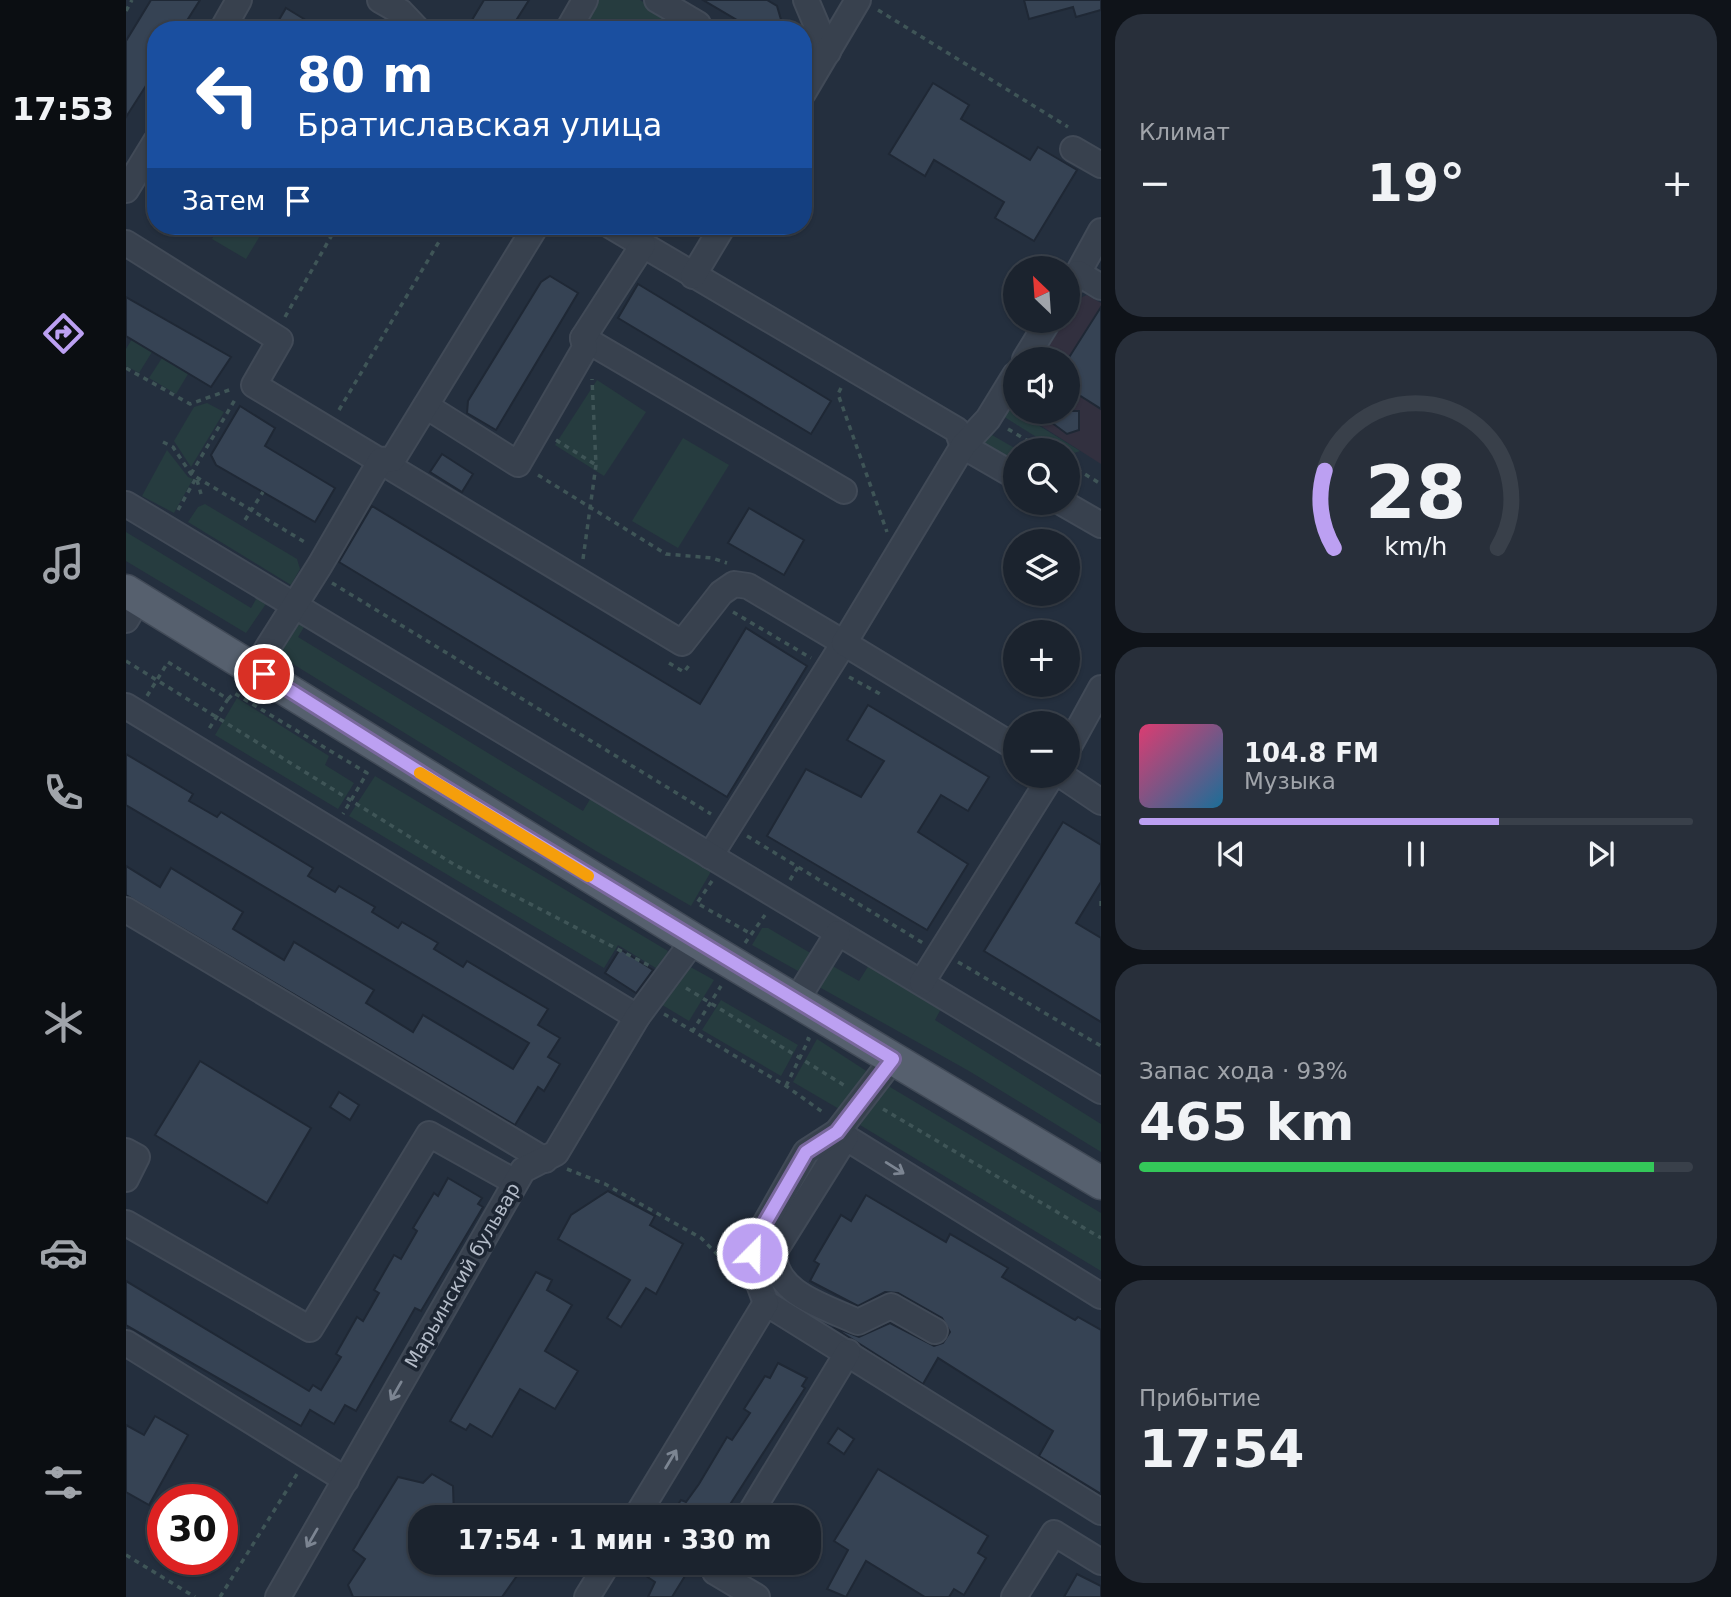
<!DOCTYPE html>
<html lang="ru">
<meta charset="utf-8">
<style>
body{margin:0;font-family:"DejaVu Sans",sans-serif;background:#282f3a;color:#f1f3f6;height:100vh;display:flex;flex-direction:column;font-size:26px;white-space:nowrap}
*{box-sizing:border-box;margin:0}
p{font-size:23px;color:#a0a4aa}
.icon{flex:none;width:38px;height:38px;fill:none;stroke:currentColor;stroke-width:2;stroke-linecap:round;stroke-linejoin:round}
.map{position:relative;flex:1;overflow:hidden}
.details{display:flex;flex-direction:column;gap:14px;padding:14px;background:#0f1319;width:630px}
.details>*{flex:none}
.banner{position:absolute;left:21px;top:21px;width:665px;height:214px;border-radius:28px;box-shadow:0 2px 5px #0004,0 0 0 2px #39404a;background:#1a4fa0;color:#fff;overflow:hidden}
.needle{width:46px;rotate:335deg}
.controls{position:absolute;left:877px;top:256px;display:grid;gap:14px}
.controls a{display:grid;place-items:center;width:77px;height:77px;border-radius:50%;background:#1b232e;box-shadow:0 2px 5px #0004,0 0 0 2px #39404a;font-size:35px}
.speed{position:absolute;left:21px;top:1484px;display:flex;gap:14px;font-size:35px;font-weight:700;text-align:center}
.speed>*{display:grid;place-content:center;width:91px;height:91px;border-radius:50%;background:#1b232e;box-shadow:0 2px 5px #0004,0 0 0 2px #39404a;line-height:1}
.speed .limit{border:10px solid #d22;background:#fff;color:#111}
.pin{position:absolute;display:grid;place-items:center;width:60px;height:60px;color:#fff;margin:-30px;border:4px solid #fff;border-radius:50%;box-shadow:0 2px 7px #0007}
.me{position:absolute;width:77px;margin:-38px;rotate:23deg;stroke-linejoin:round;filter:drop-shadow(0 0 5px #0008)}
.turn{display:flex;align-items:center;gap:24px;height:147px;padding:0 35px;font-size:32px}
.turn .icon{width:91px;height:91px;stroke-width:2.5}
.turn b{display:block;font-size:49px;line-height:60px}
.then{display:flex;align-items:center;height:66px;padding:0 35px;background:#0003;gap:14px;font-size:26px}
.big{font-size:52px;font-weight:800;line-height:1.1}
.details .widget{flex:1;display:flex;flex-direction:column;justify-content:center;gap:10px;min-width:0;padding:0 24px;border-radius:28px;background:#282f3a}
.details .dial{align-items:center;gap:0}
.dial svg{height:182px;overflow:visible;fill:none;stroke:#39404a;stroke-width:7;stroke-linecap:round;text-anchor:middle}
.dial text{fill:#f1f3f6;stroke:none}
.song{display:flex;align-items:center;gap:21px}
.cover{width:84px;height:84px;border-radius:10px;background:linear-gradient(135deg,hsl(340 70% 55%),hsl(200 70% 35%))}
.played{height:7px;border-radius:4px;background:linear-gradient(90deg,#bca0f2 65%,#39404a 65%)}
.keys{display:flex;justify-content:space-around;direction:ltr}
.heat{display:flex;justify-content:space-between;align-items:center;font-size:38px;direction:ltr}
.charge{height:10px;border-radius:5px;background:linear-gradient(90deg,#34c759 93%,#39404a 0)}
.trip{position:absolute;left:282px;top:1505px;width:413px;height:70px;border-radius:28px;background:#1b232e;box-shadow:0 2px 5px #0004,0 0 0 2px #39404a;font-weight:800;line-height:70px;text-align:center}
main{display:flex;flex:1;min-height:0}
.menu{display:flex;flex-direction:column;width:126px;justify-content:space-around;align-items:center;background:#0b0e12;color:#a0a4aa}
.menu .icon{width:49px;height:49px}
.menu .selected{color:#bca0f2}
.menu b{font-size:32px;color:#f1f3f6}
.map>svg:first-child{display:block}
.medical{fill:#32303f}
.green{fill:#263c3f}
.building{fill:#364354;stroke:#1f2835;stroke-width:2}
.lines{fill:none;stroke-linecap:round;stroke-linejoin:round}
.minor-casing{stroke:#414a57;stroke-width:28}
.major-casing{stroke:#414a57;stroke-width:35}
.path{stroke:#3f5557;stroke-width:3.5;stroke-dasharray:5 5;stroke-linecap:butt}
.minor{stroke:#38414e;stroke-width:24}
.major{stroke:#56606e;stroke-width:32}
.oneway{stroke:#7c8592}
.route-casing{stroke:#7a689d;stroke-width:18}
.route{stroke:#bca0f2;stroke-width:12}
.slow{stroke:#f59e0b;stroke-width:12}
.labels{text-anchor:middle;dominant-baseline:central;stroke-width:7;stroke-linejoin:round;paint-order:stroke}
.street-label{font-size:19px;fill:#b4bcc9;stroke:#1d2633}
</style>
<main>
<nav class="menu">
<b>17:53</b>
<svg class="icon selected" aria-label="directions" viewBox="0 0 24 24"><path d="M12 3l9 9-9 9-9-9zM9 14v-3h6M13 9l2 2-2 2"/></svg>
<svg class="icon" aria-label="music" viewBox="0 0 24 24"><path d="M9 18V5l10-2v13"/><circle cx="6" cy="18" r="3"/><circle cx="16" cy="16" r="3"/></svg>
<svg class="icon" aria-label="phone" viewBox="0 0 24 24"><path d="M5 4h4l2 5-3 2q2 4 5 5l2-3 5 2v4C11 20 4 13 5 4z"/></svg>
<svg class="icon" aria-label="climate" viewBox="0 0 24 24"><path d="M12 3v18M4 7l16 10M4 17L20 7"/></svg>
<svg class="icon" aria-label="car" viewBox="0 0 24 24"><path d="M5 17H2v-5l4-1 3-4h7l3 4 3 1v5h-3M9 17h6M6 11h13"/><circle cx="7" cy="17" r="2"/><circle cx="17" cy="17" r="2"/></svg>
<svg class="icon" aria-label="filters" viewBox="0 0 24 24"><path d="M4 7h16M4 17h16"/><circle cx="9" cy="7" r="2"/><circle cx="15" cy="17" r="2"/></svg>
</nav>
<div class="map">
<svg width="975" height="1597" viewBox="0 0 975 1597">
<rect width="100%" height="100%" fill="#242f3e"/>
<polygon class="medical" points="961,295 975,303 975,464 892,411 942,411 942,359 914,359 954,298"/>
<g class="green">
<polygon points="472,0 514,0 561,30 453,30"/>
<polygon points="93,226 140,226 120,259 86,239"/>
<polygon points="6,339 26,352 13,373 0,366 0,349"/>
<polygon points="36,358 62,374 50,394 23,378"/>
<polygon points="471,380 520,412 478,476 429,445"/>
<polygon points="81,403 98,412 65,467 48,441 68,407"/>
<polygon points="883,406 889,411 954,451 942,455 942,450 931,450 877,416"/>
<polygon points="859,431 892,450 889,450 889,466 851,444"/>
<polygon points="557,438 603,465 552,548 506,521"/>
<polygon points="41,450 62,477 67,479 48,513 16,496"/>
<polygon points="79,504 171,559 174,569 165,585 62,522 72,507"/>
<polygon points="0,532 125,608 133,594 142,601 120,633 0,561"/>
<polygon points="168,617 181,622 172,637 457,811 466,796 587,868 565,906 470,851 154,656 150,650"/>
<polygon points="111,698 203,756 199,765 228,783 212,809 89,735"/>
<polygon points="249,776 542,951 533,970 492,945 478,968 223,816"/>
<polygon points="636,928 642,928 686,954 672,971 626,945"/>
<polygon points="559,964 588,980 563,1021 533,1003"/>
<polygon points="703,964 733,981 743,965 816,1007 809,1020 975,1124 975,1152 843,1071 695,988 694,982"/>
<polygon points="595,1000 672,1045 655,1076 576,1030"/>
<polygon points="691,1039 745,1074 720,1113 667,1082"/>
<polygon points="759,1084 975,1213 975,1271 734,1125"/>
</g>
<g class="building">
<polygon points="25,0 74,0 55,30 30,30 30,70 0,117 0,41"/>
<polygon points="358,0 403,0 384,30 340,30"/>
<polygon points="577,0 641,0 651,6 658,30 628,30"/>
<polygon points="898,0 975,0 975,10 950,17 947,7 903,19"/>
<polygon points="160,8 196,30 147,30"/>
<polygon points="807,83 843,105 835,119 904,160 912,147 951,170 908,241 869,218 878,202 808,160 799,176 763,154"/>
<polygon points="424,276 452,293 370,430 341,413 342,401 415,282"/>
<polygon points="512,284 705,401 685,434 492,318"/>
<polygon points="0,297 105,357 85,387 0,336"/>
<polygon points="975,307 975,409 942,388 942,359"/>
<polygon points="114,406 149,428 139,446 209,488 189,522 90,465 85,455"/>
<polygon points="910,411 953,411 953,430 941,434"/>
<polygon points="316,454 347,474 336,492 304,472"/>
<polygon points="246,506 574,704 620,628 681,666 601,797 213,562"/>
<polygon points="623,508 678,540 658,575 602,543"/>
<polygon points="742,705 863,777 842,811 815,795 792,832 842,864 801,930 641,836 680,769 735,797 758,761 721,740"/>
<polygon points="0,754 67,794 63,801 91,817 95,812 187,868 182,876 209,892 213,886 249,907 246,912 272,928 276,922 312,943 308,949 337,967 341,961 422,1009 412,1025 434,1038 422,1057 434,1064 418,1091 412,1087 389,1125 0,895 0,866 34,887 45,868 117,912 107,929 158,960 168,942 248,990 240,1003 287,1032 297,1015 387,1069 403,1043 0,805"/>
<polygon points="937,822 975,845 975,882 950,923 975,938 975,1022 858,951"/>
<polygon points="494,949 527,970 510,993 479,973"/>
<polygon points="74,1061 185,1128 141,1203 29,1135"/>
<polygon points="213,1092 233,1105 224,1120 204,1107"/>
<polygon points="322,1178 356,1198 352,1204 357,1207 295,1311 289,1308 230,1411 219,1405 208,1424 184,1410 175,1426 0,1325 0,1281 183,1391 187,1385 195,1390 215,1357 210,1354 231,1317 237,1321 253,1293 248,1290 268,1255 275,1259 291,1231 287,1228 308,1193 312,1196"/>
<polygon points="482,1191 529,1216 524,1225 557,1244 530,1294 520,1288 495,1327 481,1318 504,1280 432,1239 445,1215"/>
<polygon points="740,1195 820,1242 824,1234 882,1268 876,1277 949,1320 952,1317 975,1330 975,1494 913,1456 927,1431 812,1358 797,1384 707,1327 733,1337 764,1323 808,1346 817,1343 824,1332 816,1318 772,1293 759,1292 732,1306 684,1281 693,1264 688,1261 715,1215 725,1221"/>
<polygon points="410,1272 426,1280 421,1290 446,1305 419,1351 452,1371 429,1409 394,1389 366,1437 344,1424 340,1430 324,1421"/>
<polygon points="652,1363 681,1378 676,1386 679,1388 596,1517 544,1517 555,1500 560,1502 573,1484 601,1437 606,1440 624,1413 618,1409 639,1376 644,1378"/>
<polygon points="29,1416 62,1435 23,1505 0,1492 0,1425 18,1435"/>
<polygon points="712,1428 728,1439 718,1454 702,1443"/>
<polygon points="752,1469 862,1536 852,1553 860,1558 838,1595 828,1589 823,1597 799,1597 740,1561 720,1597 701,1589 722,1550 708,1541"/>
<polygon points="306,1474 327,1486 328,1517 294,1517 294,1563 400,1563 376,1597 227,1597 222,1585 239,1559 227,1550 272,1477 297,1483"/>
<polygon points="501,1563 567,1563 546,1597 522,1597 529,1582"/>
<polygon points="951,1574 975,1586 975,1597 938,1597"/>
</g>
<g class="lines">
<defs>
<g id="minor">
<polyline points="254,0 275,12 292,30"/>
<polyline points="531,0 572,24 574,30"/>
<polyline points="680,0 702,52"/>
<polyline points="96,30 113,0"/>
<polyline points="442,30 459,0"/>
<polyline points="677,93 732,0"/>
<polyline points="947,149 975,165"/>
<polyline points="0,190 30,141"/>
<polyline points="485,226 831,430 837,446 889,476"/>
<polyline points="0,243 154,340 128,385 556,643 595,593 608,584 622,586 718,643 584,856"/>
<polyline points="952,273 975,231"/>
<polyline points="567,276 597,226"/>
<polyline points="942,289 952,273 975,287"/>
<polyline points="457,338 718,491"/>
<polyline points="899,359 923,320"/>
<polyline points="889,375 862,419 837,446 718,643 889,747"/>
<polyline points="300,406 392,464 459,348 457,338 517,245"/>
<polyline points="935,502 975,525"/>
<polyline points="0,504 975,1091"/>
<polyline points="0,620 13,598"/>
<polyline points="129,668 194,565 255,460 267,459 410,226"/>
<polyline points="0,706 511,1017"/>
<polyline points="942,748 975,688"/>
<polyline points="935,775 975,802"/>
<polyline points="0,910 419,1160"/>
<polyline points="796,982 926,775"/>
<polyline points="670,1001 712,933"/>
<polyline points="711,1132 975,1296"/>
<path d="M720,1137L648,1252C647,1294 701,1307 732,1322L765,1306L809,1331"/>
<polyline points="0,1151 11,1157 0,1179"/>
<polyline points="0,1223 184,1329 303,1134 389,1182"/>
<polyline points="640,1303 975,1512"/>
<polyline points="640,1303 627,1268 630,1240 680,1152 711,1132 767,1059"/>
<polyline points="0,1343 220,1480"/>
<polyline points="510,1517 640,1303"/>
<polyline points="622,1517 722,1352"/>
<polyline points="595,1563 589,1572 631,1597"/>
<polyline points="152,1597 397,1170 430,1153 511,1017 568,940"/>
<polyline points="461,1597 482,1563"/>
<polyline points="888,1597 928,1533 975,1562"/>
</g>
<polyline id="major" points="0,591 568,940 975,1183"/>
</defs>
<use href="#minor" class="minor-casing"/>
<use href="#major" class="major-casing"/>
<g class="path">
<polyline points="752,10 942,127"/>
<polyline points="0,11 6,0"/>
<polyline points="159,317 211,226"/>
<polyline points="0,368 64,404 106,389"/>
<polyline points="715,388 712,394 761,532"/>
<polyline points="213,410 314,240"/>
<polyline points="882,429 917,450"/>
<polyline points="430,440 470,465"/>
<polyline points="37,442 47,447 65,474 182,544"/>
<polyline points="942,464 975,484"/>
<polyline points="65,474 110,398"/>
<polyline points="412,475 540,554 586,558 601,563"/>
<polyline points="71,480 75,494"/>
<polyline points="52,510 70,478"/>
<polyline points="119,520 137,492"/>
<polyline points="457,559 470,465 466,379"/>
<polyline points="206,583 585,814"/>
<polyline points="607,612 685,658"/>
<polyline points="0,661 329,865 524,966"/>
<polyline points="543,663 558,672 564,664"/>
<polyline points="723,677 756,695"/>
<polyline points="21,696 42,662 102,699 81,732"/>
<polyline points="102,699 108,693 241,773 217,814"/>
<polyline points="621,836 797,943"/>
<polyline points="664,880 672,867"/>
<polyline points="586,881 571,903 625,934"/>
<polyline points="975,901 975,906"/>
<polyline points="619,943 639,915"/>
<polyline points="832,962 975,1046"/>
<polyline points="560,988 721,1087"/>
<polyline points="538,1014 660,1086 698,1113"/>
<polyline points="566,1032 595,986"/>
<polyline points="660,1086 683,1039 680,1038"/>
<polyline points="757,1109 975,1238"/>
<polyline points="441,1169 479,1184 575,1238 604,1267"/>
<polyline points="0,1555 69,1597"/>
<polyline points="94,1597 171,1474"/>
</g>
<use href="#minor" class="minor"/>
<use href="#major" class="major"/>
</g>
<defs><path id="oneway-shaft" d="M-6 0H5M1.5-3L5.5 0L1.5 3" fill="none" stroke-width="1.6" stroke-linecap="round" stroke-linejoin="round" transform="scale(1.75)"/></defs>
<g class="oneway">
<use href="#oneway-shaft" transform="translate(769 1168) rotate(32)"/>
<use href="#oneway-shaft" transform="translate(270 1391) rotate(120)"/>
<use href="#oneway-shaft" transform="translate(545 1459) rotate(-59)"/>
<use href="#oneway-shaft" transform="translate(186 1538) rotate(120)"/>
</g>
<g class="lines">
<defs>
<polyline id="route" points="138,674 311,783 767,1059 711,1132 680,1152 629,1240 626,1253"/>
</defs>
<use href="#route" class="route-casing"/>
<use href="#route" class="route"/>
<polyline class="slow" points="294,773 462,876"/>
</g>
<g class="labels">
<g class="street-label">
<text transform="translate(336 1275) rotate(-60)">Марьинский бульвар</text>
</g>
</g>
</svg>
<div class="controls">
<a><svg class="needle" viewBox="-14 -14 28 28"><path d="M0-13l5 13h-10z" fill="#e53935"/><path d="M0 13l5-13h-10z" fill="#a0a4aa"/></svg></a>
<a><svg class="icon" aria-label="sound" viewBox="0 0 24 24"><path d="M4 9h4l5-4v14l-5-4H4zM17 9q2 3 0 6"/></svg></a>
<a><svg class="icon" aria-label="search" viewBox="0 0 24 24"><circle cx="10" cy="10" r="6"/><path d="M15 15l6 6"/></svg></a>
<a><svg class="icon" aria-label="layers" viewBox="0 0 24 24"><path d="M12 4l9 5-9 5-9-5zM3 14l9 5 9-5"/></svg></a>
<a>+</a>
<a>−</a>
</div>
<div class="speed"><div class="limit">30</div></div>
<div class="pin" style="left:138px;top:674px;background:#d93025"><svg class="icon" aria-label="arrive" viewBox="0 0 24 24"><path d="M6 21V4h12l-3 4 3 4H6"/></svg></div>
<svg class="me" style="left:626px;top:1253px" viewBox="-20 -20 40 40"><circle r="17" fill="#bca0f2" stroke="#fff" stroke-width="3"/><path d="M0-11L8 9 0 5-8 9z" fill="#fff"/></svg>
<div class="trip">17:54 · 1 мин · 330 m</div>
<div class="banner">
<div class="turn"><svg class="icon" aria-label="left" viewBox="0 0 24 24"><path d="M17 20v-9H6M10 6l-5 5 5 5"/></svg><div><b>80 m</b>Братиславская улица</div></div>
<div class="then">Затем<svg class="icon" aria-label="arrive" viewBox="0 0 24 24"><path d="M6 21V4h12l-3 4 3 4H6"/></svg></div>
</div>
</div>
<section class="details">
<div class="widget"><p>Климат</p>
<div class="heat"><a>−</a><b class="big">19°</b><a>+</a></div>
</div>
<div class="widget dial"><svg viewBox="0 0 100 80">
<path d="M14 69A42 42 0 1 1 86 69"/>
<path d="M14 69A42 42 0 0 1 10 35" stroke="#bca0f2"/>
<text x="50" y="56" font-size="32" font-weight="700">28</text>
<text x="50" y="72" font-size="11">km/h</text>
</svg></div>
<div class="widget">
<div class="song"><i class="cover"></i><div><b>104.8 FM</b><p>Музыка</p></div></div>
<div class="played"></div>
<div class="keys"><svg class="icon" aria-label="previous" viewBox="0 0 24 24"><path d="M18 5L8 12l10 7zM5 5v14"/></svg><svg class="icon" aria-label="pause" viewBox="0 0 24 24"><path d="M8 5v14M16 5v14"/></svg><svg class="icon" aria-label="next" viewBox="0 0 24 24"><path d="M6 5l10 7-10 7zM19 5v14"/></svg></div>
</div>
<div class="widget"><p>Запас хода · 93%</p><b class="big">465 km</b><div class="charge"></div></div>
<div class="widget"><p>Прибытие</p><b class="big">17:54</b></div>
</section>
</main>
